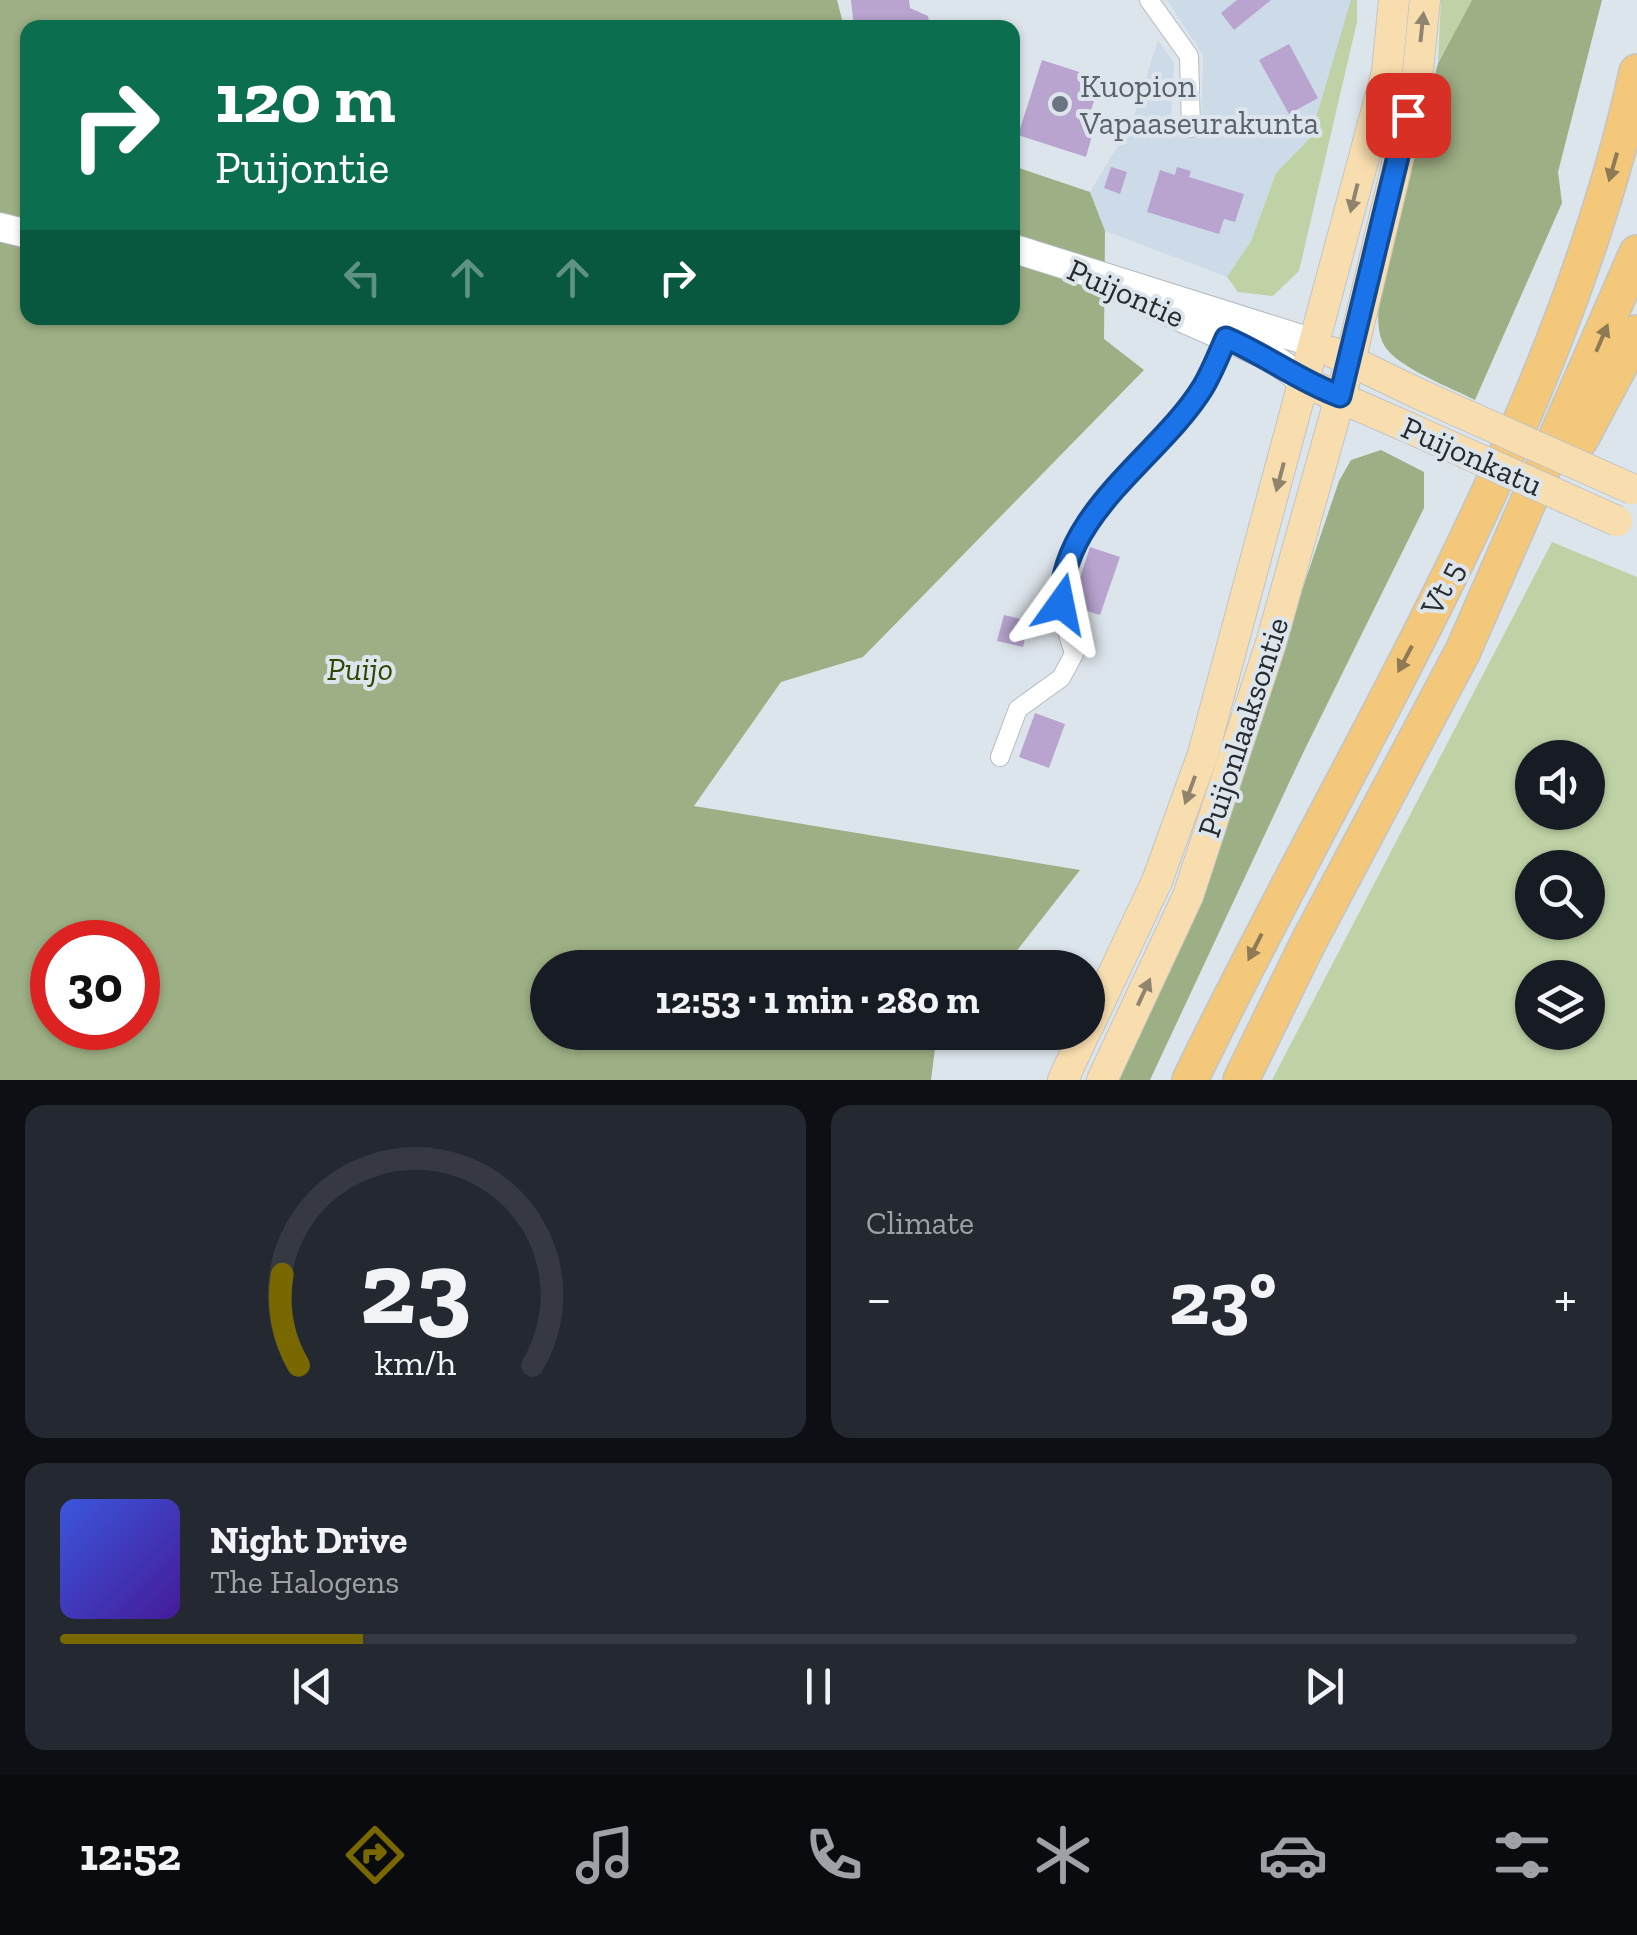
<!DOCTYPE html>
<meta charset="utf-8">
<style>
body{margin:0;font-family:"Zilla Slab",serif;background:#242831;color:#f1f3f6;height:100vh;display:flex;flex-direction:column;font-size:38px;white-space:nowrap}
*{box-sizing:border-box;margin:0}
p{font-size:32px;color:#9ea1a6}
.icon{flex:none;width:55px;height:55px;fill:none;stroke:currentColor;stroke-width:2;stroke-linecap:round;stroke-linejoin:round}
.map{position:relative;height:1080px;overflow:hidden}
.details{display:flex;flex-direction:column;gap:25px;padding:25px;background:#0d0f14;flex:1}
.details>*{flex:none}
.guide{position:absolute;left:20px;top:20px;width:1000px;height:305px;border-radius:20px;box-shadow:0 2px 8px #0004;background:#0b6e4f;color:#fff;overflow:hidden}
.controls{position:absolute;left:1515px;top:740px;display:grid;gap:20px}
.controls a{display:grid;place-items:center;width:90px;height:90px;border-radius:50%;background:#171b24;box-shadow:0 2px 8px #0004;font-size:50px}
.speed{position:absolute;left:30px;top:920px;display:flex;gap:20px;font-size:50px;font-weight:700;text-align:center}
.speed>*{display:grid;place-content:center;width:130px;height:130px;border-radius:50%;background:#171b24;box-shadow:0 2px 8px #0004;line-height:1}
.speed .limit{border:15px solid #d22;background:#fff;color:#111}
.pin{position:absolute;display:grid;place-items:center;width:85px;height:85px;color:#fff;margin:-42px;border-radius:20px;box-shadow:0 5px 15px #0006}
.me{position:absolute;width:110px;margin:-55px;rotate:12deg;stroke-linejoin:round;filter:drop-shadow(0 0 8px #0008)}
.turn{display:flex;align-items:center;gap:35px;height:210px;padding:0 30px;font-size:45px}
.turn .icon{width:130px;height:130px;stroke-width:2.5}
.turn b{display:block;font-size:70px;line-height:85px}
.lanes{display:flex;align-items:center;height:95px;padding:0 30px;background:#0003;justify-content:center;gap:50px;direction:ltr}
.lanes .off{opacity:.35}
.big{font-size:75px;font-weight:800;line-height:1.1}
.details .tile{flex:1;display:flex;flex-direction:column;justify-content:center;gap:15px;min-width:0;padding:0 35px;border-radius:20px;background:#242831}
.details .dial{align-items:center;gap:0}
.dial svg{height:260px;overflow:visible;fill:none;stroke:#363941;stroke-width:7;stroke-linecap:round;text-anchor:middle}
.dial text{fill:#f1f3f6;stroke:none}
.song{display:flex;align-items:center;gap:30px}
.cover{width:120px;height:120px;border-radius:15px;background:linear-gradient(135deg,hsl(230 70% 55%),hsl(260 70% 35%))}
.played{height:10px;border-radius:5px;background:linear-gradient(90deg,#796800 20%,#363941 20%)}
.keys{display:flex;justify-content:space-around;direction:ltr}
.heat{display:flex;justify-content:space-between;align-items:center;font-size:55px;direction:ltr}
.details .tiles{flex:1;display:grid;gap:25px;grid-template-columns:1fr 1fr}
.tile:last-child{grid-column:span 2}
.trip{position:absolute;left:530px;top:950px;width:575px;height:100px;border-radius:50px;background:#171b24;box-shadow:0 2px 8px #0004;font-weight:800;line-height:100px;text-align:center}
.menu{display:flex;height:160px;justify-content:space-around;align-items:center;background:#090b0e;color:#9ea1a6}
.menu .icon{width:70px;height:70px}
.menu .current{color:#796800}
.menu b{font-size:45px;color:#f1f3f6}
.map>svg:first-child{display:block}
.built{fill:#cddae7}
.green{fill:#bfd2a5;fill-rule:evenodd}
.forest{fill:#9daf84;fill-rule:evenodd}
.building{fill:#b8a4cf}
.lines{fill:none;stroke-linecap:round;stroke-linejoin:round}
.street-casing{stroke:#b4bbc3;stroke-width:20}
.secondary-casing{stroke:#b4bbc3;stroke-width:30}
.primary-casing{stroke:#c3c4c4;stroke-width:32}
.highway-casing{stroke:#c3c4c4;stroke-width:38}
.street{stroke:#fff;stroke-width:18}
.secondary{stroke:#fff;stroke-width:28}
.primary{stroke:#f8deaf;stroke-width:30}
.highway{stroke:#f3c87a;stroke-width:35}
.primary-bridge-casing{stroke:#c3c4c4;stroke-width:32;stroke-linecap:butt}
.primary-bridge{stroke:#f8deaf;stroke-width:30}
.oneway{fill:#90846e}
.oneway2{fill:#8e7a54}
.route-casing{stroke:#114b97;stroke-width:25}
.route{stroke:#1a73e8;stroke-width:18}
.worship-dot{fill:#6b7280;stroke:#dde5ec;stroke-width:4}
.labels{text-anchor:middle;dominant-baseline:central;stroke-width:8;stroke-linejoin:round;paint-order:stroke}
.worship-label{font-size:32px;fill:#5b616d;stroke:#dde5ec;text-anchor:start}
.street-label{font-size:32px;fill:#282b2e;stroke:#dde5ec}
.park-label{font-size:32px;font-style:italic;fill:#304600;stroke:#dde5ec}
</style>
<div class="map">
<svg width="1637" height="1080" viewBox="0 0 1637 1080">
<rect width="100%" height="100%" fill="#dde5ec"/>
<polygon class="built" points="1167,0 1352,0 1310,138 1276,173 1251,241 1227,277 1105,231 1090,192 1132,122 1158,40 1174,63 1171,122 1201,137 1203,55"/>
<g class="green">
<polygon points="1351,0 1357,0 1357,22 1299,271 1273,296 1238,292 1227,277 1251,241 1276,173 1310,138"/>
<polygon points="1441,0 1472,0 1438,62"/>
<path d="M1552,542L1637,577V1080H1272ZM1532,758H1588V812H1532ZM1532,868H1588V922H1532ZM1532,978H1588V1032H1532Z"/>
</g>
<g class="forest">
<path d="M0,0H837L844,27L28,28V318H1012L1013,166L1090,192L1105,231L1104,339L1144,370L863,657L781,682L694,806L1080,870L1004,967L548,968V1032L937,1033L931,1080H0ZM52,942H138V1028H52Z"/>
<path d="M1472,0H1602L1558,172L1562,203L1475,400C1452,388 1396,367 1384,345C1375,329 1379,306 1380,288L1438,63Z"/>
<polygon points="1381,450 1424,472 1424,508 1303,753 1150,1080 1119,1080 1196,904 1339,481 1351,460"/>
</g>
<g class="building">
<polygon points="851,0 909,0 910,8 928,16 930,28 854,28"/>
<polygon points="1237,0 1271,0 1234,30 1221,13"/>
<polygon points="1289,44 1318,98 1289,114 1259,60"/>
<polygon points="1042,60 1101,79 1085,129 1093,132 1086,157 1018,135"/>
<polygon points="1111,167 1127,172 1120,194 1104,188"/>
<polygon points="1177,167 1191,171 1189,177 1244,194 1235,222 1224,219 1219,234 1147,212 1160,170 1175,175"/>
<polygon points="1090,547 1120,557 1100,615 1071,606"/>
<polygon points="1004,615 1029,621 1023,647 997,641"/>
<polygon points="1035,713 1065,724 1049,768 1019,757"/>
</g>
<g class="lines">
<defs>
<g id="street">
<polyline points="1149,0 1189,56 1191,128"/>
<path d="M1000,757L1018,709L1061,678L1074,654C1068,632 1057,608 1061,585C1071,513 1157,447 1199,392C1213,375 1221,350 1230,330"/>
</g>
<g id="secondary">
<polyline points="0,227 28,234"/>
<polyline points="1012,248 1317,344"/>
<polyline points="1153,305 1273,358 1306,383"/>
</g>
<g id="primary">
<polyline points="1332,352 1419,394"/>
<polyline points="1320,389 1405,426"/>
<polyline points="1088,1027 1157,881 1203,754 1387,72 1394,0"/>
<polyline points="1063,1080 1085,1032"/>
<polyline points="1102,1080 1188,896 1271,643 1350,362 1417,80 1425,0"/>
</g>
<g id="highway">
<polyline points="1580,440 1637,333"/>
<path d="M1190,1080C1348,753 1559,430 1637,72"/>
<polyline points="1241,1080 1308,943 1463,651 1637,253"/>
</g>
</defs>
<use href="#street" class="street-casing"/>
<use href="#secondary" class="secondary-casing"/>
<use href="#primary" class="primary-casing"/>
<use href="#highway" class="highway-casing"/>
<use href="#street" class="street"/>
<use href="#secondary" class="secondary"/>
<use href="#primary" class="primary"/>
<use href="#highway" class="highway"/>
<defs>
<g id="primary-bridge">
<polyline points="1419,394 1632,489"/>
<polyline points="1405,426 1617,521"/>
</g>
</defs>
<use href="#primary-bridge" class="primary-bridge-casing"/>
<use href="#primary-bridge" class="primary-bridge"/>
</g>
<defs><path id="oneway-solid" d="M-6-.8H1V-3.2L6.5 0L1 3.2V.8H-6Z" transform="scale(2.5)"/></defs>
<g class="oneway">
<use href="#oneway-solid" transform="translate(1422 27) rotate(-84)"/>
<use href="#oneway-solid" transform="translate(1354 198) rotate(104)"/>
<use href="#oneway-solid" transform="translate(1280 477) rotate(105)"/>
<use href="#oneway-solid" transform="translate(1190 790) rotate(110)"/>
<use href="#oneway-solid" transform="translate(1144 992) rotate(-65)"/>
</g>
<g class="oneway2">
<use href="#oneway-solid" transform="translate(1613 167) rotate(106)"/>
<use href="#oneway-solid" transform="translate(1602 338) rotate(-67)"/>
<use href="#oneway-solid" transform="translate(1405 659) rotate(118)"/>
<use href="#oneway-solid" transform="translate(1255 947) rotate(117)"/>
</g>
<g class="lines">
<defs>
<path id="route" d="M1061,604C1060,513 1161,456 1203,387C1212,372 1219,354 1226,338C1266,355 1299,381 1340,396L1408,115"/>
</defs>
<use href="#route" class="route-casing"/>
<use href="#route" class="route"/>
</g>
<circle class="worship-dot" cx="1060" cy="104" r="10"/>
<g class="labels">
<g class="worship-label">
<text x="1080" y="86">Kuopion<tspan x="1080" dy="37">Vapaaseurakunta</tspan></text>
</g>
<g class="street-label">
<text transform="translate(1126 293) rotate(24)">Puijontie</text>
<text transform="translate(1472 456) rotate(24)">Puijonkatu</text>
<text transform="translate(1442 588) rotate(-63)">Vt 5</text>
<text transform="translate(1243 727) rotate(-72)">Puijonlaaksontie</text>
</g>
<g class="park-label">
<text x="360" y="669">Puijo</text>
</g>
</g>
</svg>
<div class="controls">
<a><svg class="icon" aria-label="sound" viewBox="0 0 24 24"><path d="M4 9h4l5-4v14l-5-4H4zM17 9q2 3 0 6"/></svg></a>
<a><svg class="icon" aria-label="search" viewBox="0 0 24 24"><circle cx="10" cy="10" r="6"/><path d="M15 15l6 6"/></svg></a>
<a><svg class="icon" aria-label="layers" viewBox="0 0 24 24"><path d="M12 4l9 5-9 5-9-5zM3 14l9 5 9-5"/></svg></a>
</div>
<div class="speed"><div class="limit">30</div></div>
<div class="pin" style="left:1408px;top:115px;background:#d93025"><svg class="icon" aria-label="arrive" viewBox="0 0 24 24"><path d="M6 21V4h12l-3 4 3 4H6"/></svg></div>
<svg class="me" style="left:1061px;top:604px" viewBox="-20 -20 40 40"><path d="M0-17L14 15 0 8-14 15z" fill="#1a73e8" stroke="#fff" stroke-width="4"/></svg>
<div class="trip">12:53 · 1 min · 280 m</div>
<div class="guide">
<div class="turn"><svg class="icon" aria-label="right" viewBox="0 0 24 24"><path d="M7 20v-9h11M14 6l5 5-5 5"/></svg><div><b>120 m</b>Puijontie</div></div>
<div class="lanes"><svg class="icon off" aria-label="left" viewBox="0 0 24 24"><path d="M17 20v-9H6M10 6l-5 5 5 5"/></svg><svg class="icon off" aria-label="ahead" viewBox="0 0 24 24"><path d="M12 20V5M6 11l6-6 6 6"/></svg><svg class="icon off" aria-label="ahead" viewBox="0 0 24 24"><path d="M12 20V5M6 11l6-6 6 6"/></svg><svg class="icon" aria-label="right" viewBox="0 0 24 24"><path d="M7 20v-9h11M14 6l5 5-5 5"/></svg></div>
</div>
</div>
<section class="details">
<div class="tiles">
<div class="tile dial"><svg viewBox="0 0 100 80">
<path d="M14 69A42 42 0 1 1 86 69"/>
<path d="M14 69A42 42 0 0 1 9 41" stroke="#796800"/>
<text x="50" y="56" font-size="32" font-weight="700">23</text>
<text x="50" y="72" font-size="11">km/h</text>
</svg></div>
<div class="tile"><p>Climate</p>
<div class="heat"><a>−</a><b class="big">23°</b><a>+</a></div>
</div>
<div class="tile">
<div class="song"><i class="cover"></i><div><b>Night Drive</b><p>The Halogens</p></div></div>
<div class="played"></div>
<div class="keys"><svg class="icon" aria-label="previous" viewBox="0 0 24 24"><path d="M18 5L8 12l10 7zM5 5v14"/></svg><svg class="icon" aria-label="pause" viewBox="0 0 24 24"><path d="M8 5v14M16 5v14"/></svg><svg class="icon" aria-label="next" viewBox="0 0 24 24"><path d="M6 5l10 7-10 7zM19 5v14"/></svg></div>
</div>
</div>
</section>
<nav class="menu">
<b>12:52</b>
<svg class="icon current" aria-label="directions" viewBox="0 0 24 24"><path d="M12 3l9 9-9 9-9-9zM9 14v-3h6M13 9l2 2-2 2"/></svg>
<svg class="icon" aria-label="music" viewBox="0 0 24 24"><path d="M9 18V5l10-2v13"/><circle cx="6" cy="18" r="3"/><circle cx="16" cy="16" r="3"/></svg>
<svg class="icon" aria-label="phone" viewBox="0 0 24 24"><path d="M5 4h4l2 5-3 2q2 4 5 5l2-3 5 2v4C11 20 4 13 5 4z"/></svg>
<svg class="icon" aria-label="climate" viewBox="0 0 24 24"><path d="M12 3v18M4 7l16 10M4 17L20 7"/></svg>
<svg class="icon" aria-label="car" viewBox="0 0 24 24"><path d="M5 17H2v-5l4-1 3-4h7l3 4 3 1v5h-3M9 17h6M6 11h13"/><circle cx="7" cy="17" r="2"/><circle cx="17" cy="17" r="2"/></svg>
<svg class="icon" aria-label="filters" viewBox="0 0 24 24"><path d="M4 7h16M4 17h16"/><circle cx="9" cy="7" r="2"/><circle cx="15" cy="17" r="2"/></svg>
</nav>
